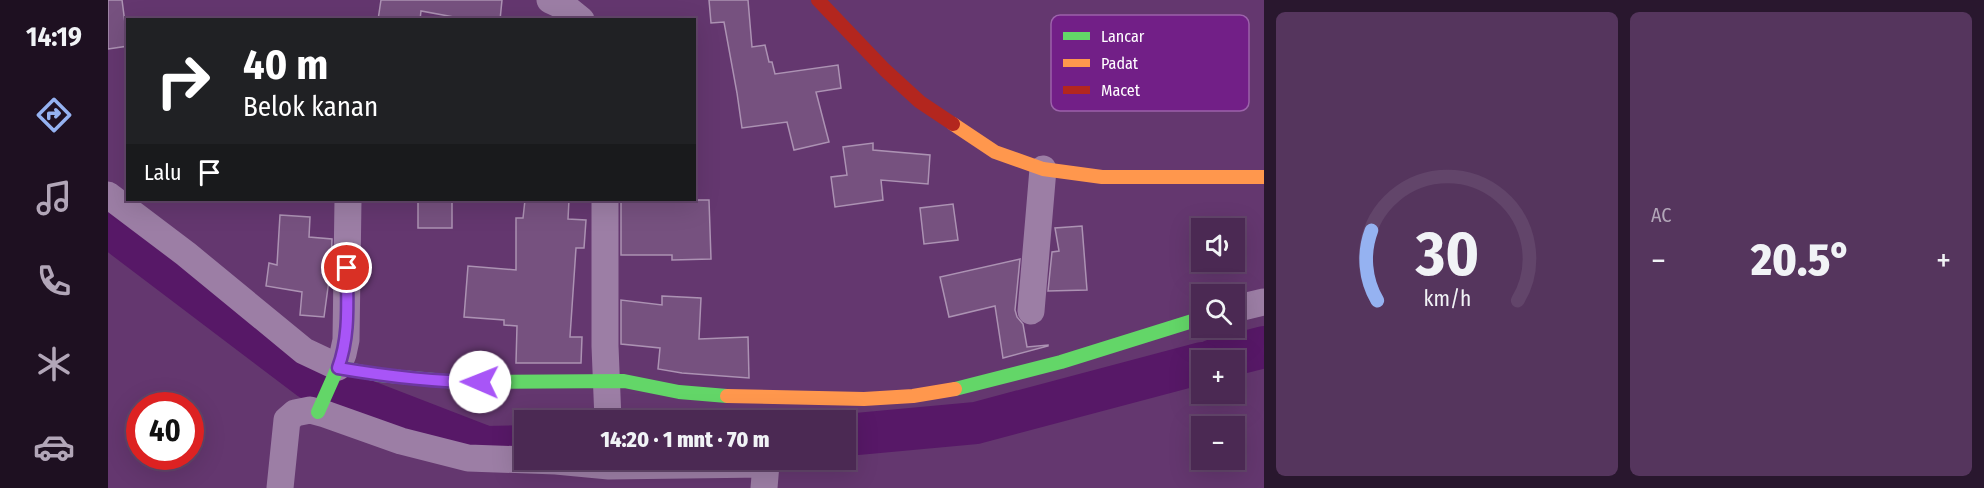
<!DOCTYPE html>
<html lang="id">
<meta charset="utf-8">
<style>
body{margin:0;font-family:"Fira Sans Condensed",sans-serif;background:#55355d;color:#f1f3f6;height:100vh;display:flex;flex-direction:column;font-size:22px;white-space:nowrap}
*{box-sizing:border-box;margin:0}
p{font-size:20px;color:#b2a6b8}
.icon{flex:none;width:33px;height:33px;fill:none;stroke:currentColor;stroke-width:2;stroke-linecap:round;stroke-linejoin:round}
.map{position:relative;flex:1;overflow:hidden}
.panel{display:flex;flex-direction:column;gap:12px;padding:12px;background:#29172e;width:720px}
.panel>*{flex:none}
.hud{position:absolute;left:18px;top:18px;width:570px;height:183px;border-radius:0px;box-shadow:0 6px 24px #0002,0 0 0 2px #62456a;background:#202124;color:#fff;overflow:hidden}
.tools{position:absolute;left:1083px;top:218px;display:grid;gap:12px}
.tools a{display:grid;place-items:center;width:54px;height:54px;border-radius:0px;background:#4b2953;box-shadow:0 6px 24px #0002,0 0 0 2px #62456a;font-size:30px}
.speed{position:absolute;left:18px;top:392px;display:flex;gap:12px;font-size:30px;font-weight:700;text-align:center}
.speed>*{display:grid;place-content:center;width:78px;height:78px;border-radius:50%;background:#4b2953;box-shadow:0 6px 24px #0002,0 0 0 2px #62456a;line-height:1}
.speed .limit{border:9px solid #d22;background:#fff;color:#111}
.pin{position:absolute;display:grid;place-items:center;width:51px;height:51px;color:#fff;margin:-26px;border:3px solid #fff;border-radius:50%;box-shadow:0 2px 6px #0007}
.me{position:absolute;width:66px;margin:-33px;rotate:271deg;stroke-linejoin:round;filter:drop-shadow(0 0 4px #0008)}
.turn{display:flex;align-items:center;gap:21px;height:126px;padding:0 18px;font-size:27px}
.turn .icon{width:78px;height:78px;stroke-width:2.5}
.turn b{display:block;font-size:42px;line-height:51px}
.then{display:flex;align-items:center;height:57px;padding:0 18px;background:#0003;gap:12px;font-size:22px}
.big{font-size:45px;font-weight:800;line-height:1.1}
.panel .tile{flex:1;display:flex;flex-direction:column;justify-content:center;gap:9px;min-width:0;padding:0 21px;border-radius:9px;background:#55355d}
.panel .dial{align-items:center;gap:0}
.dial svg{height:156px;overflow:visible;fill:none;stroke:#62456a;stroke-width:7;stroke-linecap:round;text-anchor:middle}
.dial text{fill:#f1f3f6;stroke:none}
.heat{display:flex;justify-content:space-between;align-items:center;font-size:33px;direction:ltr}
.panel .tiles{flex:1;display:grid;gap:12px;grid-template-columns:repeat(2,1fr)}
.trip{position:absolute;left:406px;top:410px;width:342px;height:60px;border-radius:0px;background:#4b2953;box-shadow:0 6px 24px #0002,0 0 0 2px #62456a;font-weight:800;line-height:60px;text-align:center}
main{display:flex;flex:1;min-height:0}
.menu{display:flex;flex-direction:column;width:108px;justify-content:space-around;align-items:center;background:#1e1021;color:#b2a6b8}
.menu .icon{width:42px;height:42px}
.menu .on{color:#95b2f1}
.menu b{font-size:27px;color:#f1f3f6}
.map>svg:first-child{display:block}
.lines{fill:none;stroke-linecap:round;stroke-linejoin:round}
.river{stroke:#571867;stroke-width:42}
.building{fill:#76517f;stroke:#ac92b3;stroke-width:1.5}
.street{stroke:#9c7ea5;stroke-width:27}
.fast{stroke:#63d668;stroke-width:14}
.slow{stroke:#ff974d;stroke-width:14}
.jam{stroke:#b3261e;stroke-width:14}
.route-casing{stroke:#6d37a1;stroke-width:15}
.route{stroke:#a855f7;stroke-width:10}
.key{fill:#721f87;stroke:#9c62ab;stroke-width:1.5}
.key-label{font-size:16px;fill:#fff}
</style>
<main>
<nav class="menu">
<b>14:19</b>
<svg class="icon on" aria-label="directions" viewBox="0 0 24 24"><path d="M12 3l9 9-9 9-9-9zM9 14v-3h6M13 9l2 2-2 2"/></svg>
<svg class="icon" aria-label="music" viewBox="0 0 24 24"><path d="M9 18V5l10-2v13"/><circle cx="6" cy="18" r="3"/><circle cx="16" cy="16" r="3"/></svg>
<svg class="icon" aria-label="phone" viewBox="0 0 24 24"><path d="M5 4h4l2 5-3 2q2 4 5 5l2-3 5 2v4C11 20 4 13 5 4z"/></svg>
<svg class="icon" aria-label="climate" viewBox="0 0 24 24"><path d="M12 3v18M4 7l16 10M4 17L20 7"/></svg>
<svg class="icon" aria-label="car" viewBox="0 0 24 24"><path d="M5 17H2v-5l4-1 3-4h7l3 4 3 1v5h-3M9 17h6M6 11h13"/><circle cx="7" cy="17" r="2"/><circle cx="17" cy="17" r="2"/></svg>
</nav>
<div class="map">
<svg width="1156" height="488" viewBox="0 0 1156 488">
<rect width="100%" height="100%" fill="#64376f"/>
<g class="lines">
<g class="river">
<polyline points="0,226 202,379 378,447 417,446"/>
<polyline points="1105,360 1156,347"/>
<polyline points="738,435 868,423 1094,363"/>
</g>
</g>
<g class="building">
<polygon points="0,0 14,0 20,46 0,49"/>
<polygon points="273,0 394,0 392,20 362,20 313,11 312,20 270,20"/>
<polygon points="601,0 640,0 644,47 657,45 661,62 664,62 667,74 730,65 733,88 708,92 721,142 686,150 679,122 634,128 629,93 616,22 603,23"/>
<polygon points="765,143 765,150 822,155 820,184 773,180 775,200 727,207 723,177 739,175 735,147"/>
<rect x="310" y="200" width="34" height="28"/>
<polygon points="417,200 461,200 460,219 478,220 476,248 468,248 462,337 474,337 473,363 408,363 409,326 396,325 396,320 356,317 360,266 408,270 408,218 415,218"/>
<polygon points="513,200 601,200 603,259 564,260 564,255 513,255"/>
<polygon points="845,204 850,240 816,244 812,208"/>
<polygon points="172,215 202,217 201,237 224,239 223,265 216,317 192,315 194,292 158,286 161,263 169,265"/>
<polygon points="974,226 979,290 940,291 944,252 951,251 947,228"/>
<polygon points="912,259 907,310 909,317 915,324 919,347 940,345 940,346 895,358 887,306 841,317 832,277"/>
<polygon points="554,296 593,298 591,339 640,337 641,378 574,373 550,369 552,348 513,344 513,300 554,305"/>
</g>
<g class="lines">
<g class="street">
<polyline points="442,0 457,7 473,20"/>
<polyline points="0,195 78,254 196,351 230,367 235,354 238,340 240,200"/>
<polyline points="497,200 497,346 500,420"/>
<polyline points="1126,309 1156,302"/>
<polyline points="923,311 935,169"/>
<polyline points="172,488 179,420 187,413 202,410 217,414 293,441 360,458 448,461 501,466 658,464 656,488"/>
</g>
<g class="fast">
<polyline points="847,389 953,362 1094,318"/>
<polyline points="210,412 230,367 271,375 349,382 516,381 571,392 619,396"/>
</g>
<g class="slow">
<polyline points="845,124 887,152 935,169 994,177 1156,177"/>
<polyline points="619,396 756,399 805,396 847,389"/>
</g>
<polyline class="jam" points="710,0 777,70 812,102 845,124"/>
</g>
<g class="lines">
<defs>
<path id="route" d="M239,268C239,302 242,336 230,368C277,376 324,382 372,382"/>
</defs>
<use href="#route" class="route-casing"/>
<use href="#route" class="route"/>
</g>
<rect x="943" y="15" width="198" height="96" rx="9" class="key"/>
<rect x="955" y="32" width="27" height="8" fill="#63d668"/>
<rect x="955" y="59" width="27" height="8" fill="#ff974d"/>
<rect x="955" y="86" width="27" height="8" fill="#b3261e"/>
<g class="key-label">
<text x="993" y="42">Lancar</text>
<text x="993" y="69">Padat</text>
<text x="993" y="96">Macet</text>
</g>
</svg>
<div class="tools">
<a><svg class="icon" aria-label="sound" viewBox="0 0 24 24"><path d="M4 9h4l5-4v14l-5-4H4zM17 9q2 3 0 6"/></svg></a>
<a><svg class="icon" aria-label="search" viewBox="0 0 24 24"><circle cx="10" cy="10" r="6"/><path d="M15 15l6 6"/></svg></a>
<a>+</a>
<a>−</a>
</div>
<div class="speed"><div class="limit">40</div></div>
<div class="pin" style="left:239px;top:268px;background:#d93025"><svg class="icon" aria-label="arrive" viewBox="0 0 24 24"><path d="M6 21V4h12l-3 4 3 4H6"/></svg></div>
<svg class="me" style="left:372px;top:382px" viewBox="-20 -20 40 40"><circle r="19" fill="#fff"/><path d="M0-13L10 11 0 6-10 11z" fill="#a855f7"/></svg>
<div class="trip">14:20 · 1 mnt · 70 m</div>
<div class="hud">
<div class="turn"><svg class="icon" aria-label="right" viewBox="0 0 24 24"><path d="M7 20v-9h11M14 6l5 5-5 5"/></svg><div><b>40 m</b>Belok kanan</div></div>
<div class="then">Lalu<svg class="icon" aria-label="arrive" viewBox="0 0 24 24"><path d="M6 21V4h12l-3 4 3 4H6"/></svg></div>
</div>
</div>
<section class="panel">
<div class="tiles">
<div class="tile dial"><svg viewBox="0 0 100 80">
<path d="M14 69A42 42 0 1 1 86 69"/>
<path d="M14 69A42 42 0 0 1 11 33" stroke="#95b2f1"/>
<text x="50" y="56" font-size="32" font-weight="700">30</text>
<text x="50" y="72" font-size="11">km/h</text>
</svg></div>
<div class="tile"><p>AC</p>
<div class="heat"><a>−</a><b class="big">20.5°</b><a>+</a></div>
</div>
</div>
</section>
</main>
